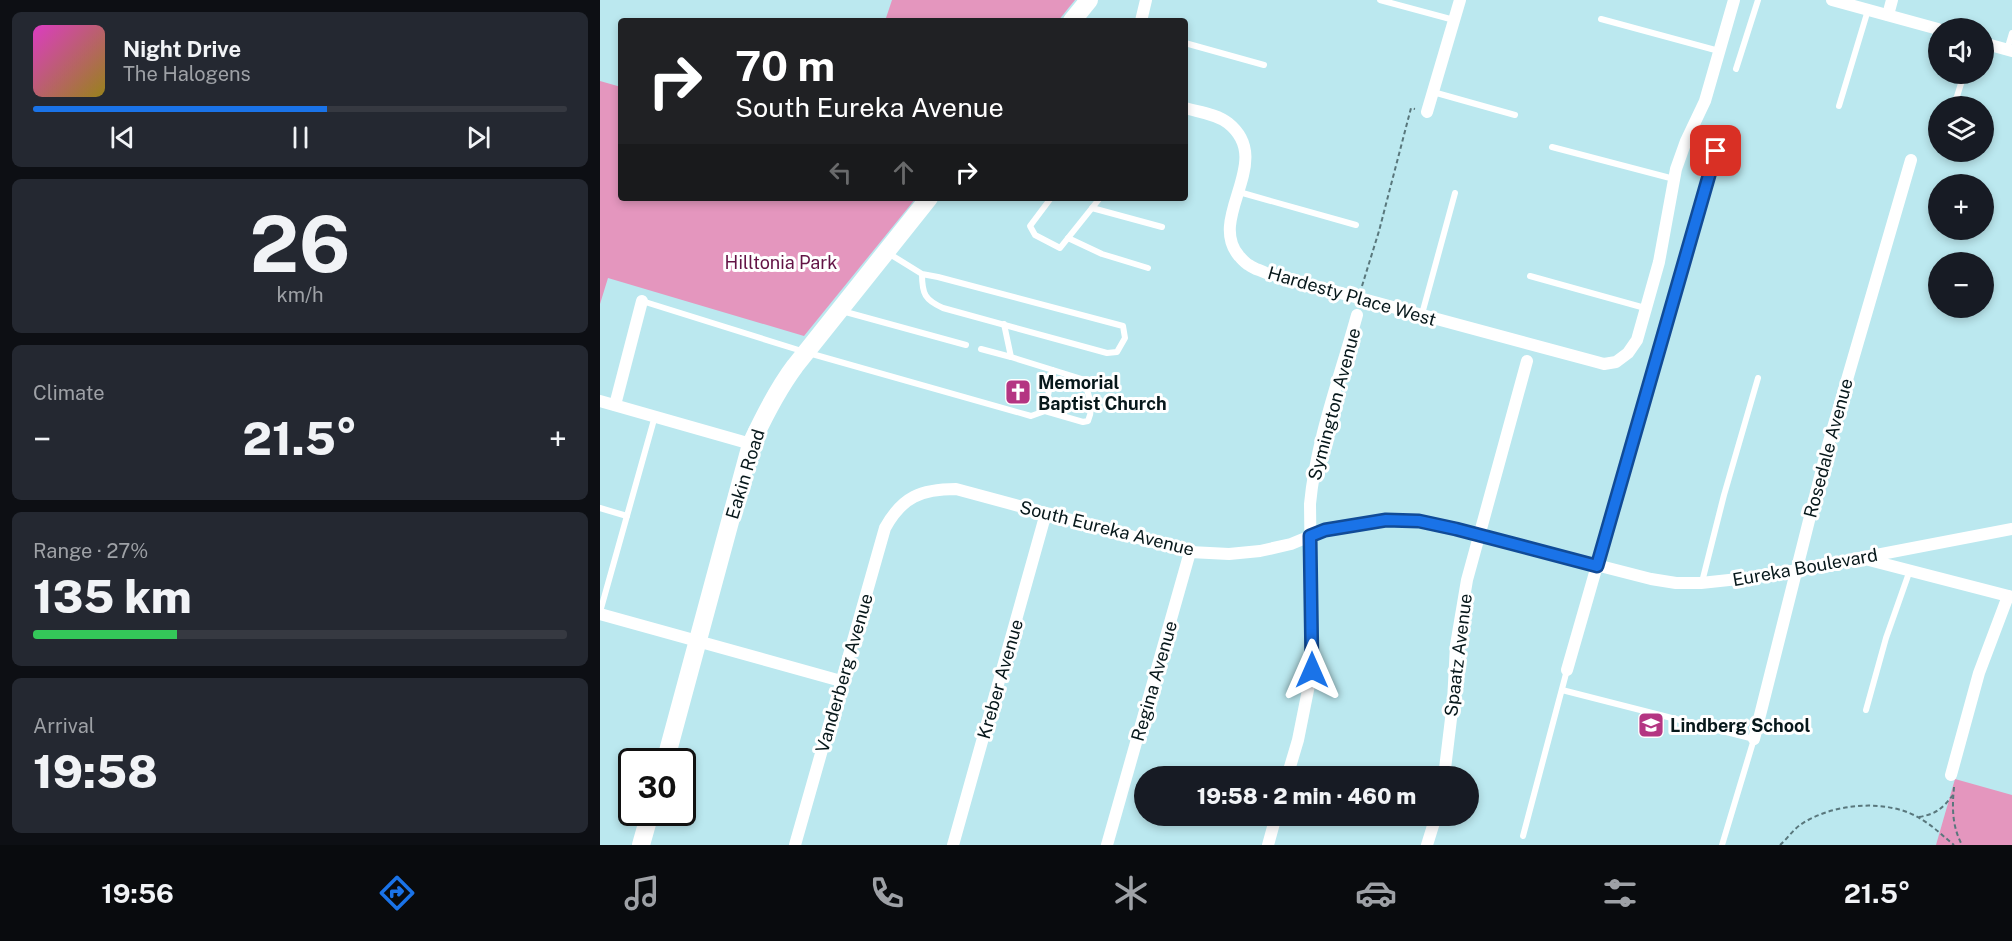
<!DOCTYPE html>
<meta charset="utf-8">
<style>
body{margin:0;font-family:"Public Sans",sans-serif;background:#242831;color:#f1f3f6;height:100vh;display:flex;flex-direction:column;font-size:22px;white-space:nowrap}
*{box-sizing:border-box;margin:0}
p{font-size:20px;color:#9ea1a6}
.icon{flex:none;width:33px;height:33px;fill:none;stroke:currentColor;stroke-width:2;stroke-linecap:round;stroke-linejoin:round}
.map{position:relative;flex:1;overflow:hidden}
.panel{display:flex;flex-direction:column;gap:12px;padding:12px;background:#0d0f14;width:600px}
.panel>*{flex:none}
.top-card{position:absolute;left:18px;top:18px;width:570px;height:183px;border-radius:6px;box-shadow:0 3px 9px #0003;background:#202124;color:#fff;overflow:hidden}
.controls{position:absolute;left:1328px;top:18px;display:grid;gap:12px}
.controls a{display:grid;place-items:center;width:66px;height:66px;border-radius:50%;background:#171b24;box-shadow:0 3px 9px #0003;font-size:30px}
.speed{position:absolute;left:18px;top:748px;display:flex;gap:12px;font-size:30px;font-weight:700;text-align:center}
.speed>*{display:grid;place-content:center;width:78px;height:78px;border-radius:50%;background:#171b24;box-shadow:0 3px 9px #0003;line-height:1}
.speed .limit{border:3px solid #111;border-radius:9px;background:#fff;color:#111}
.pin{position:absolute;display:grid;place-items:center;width:51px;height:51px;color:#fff;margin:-26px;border-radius:12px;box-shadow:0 3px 9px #0006}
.me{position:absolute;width:66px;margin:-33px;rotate:0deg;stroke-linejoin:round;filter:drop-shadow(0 0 4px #0008)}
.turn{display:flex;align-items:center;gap:21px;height:126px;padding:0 18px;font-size:27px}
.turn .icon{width:78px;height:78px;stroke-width:2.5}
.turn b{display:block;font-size:42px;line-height:51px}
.lanes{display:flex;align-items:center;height:57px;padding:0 18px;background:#0003;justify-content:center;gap:30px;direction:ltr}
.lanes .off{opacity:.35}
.big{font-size:45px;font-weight:800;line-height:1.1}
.panel .widget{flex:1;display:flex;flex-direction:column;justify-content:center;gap:9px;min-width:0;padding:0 21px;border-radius:9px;background:#242831}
.panel .dial{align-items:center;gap:0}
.dial b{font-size:78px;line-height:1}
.song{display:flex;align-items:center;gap:18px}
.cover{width:72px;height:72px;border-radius:9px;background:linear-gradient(135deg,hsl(310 70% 55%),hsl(50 70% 35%))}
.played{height:6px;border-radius:3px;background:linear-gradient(90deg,#1a73e8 55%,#363941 55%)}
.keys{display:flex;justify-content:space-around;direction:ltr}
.heat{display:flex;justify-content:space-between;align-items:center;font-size:33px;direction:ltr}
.charge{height:9px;border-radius:4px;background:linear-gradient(90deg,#34c759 27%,#363941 0)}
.trip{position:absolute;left:534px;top:766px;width:345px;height:60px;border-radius:30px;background:#171b24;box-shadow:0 3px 9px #0003;font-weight:800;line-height:60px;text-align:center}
.menu{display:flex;height:96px;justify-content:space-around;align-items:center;background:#090b0e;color:#9ea1a6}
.menu .icon{width:42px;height:42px}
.menu .on{color:#1a73e8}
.menu b{font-size:27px;color:#f1f3f6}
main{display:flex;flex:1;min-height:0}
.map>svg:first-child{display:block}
.green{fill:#e496be}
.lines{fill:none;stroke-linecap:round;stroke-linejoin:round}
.path{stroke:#59777c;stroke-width:2;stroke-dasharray:4.5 3;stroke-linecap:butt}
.lane{stroke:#fff;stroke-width:6}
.street{stroke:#fff;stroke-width:12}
.secondary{stroke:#fff;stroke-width:18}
.route-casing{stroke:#114b97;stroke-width:15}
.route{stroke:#1a73e8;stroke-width:10}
.labels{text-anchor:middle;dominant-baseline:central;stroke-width:6;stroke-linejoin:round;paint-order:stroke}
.park-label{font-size:18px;fill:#631345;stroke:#fff}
.street-label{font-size:18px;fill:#07181b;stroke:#fff}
.poi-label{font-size:18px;font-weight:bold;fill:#07181b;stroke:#fff;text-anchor:start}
</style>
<main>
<section class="panel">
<div class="widget">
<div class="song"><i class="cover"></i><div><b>Night Drive</b><p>The Halogens</p></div></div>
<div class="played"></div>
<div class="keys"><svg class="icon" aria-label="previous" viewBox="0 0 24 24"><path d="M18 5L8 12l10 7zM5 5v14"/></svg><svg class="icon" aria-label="pause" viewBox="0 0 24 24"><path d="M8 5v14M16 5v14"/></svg><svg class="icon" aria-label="next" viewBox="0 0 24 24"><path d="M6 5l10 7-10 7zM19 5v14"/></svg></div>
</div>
<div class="widget dial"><b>26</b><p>km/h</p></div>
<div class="widget"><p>Climate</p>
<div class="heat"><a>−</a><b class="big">21.5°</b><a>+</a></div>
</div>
<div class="widget"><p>Range · 27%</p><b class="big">135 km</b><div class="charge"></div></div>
<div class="widget"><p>Arrival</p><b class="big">19:58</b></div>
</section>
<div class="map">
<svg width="1412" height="845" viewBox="0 0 1412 845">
<rect width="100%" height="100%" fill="#bbe8ef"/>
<g class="green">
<polygon points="292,0 475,0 458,21 285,21"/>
<polygon points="0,81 21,87 21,198 316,198 204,336 8,278 0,304"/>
<polygon points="1355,779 1412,795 1412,845 1336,845"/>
</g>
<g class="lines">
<g class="path">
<polyline points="762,286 779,231 811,108 815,109"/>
<path d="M1354,787C1352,808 1352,826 1362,845"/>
<path d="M1319,817C1336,814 1342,809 1353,795"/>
<path d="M1180,845C1187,839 1193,830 1200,825C1232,803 1288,798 1321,819C1333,826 1343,836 1354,845"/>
</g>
<g class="lane">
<polyline points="780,0 854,20"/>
<polyline points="1001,19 1119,51"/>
<polyline points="585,43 664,65"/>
<polyline points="1407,50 1412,33"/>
<polyline points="1136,69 1158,0"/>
<polyline points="833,92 915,115"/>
<polyline points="1239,106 1268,10"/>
<polyline points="1354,106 1364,74"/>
<polyline points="952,147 1074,179"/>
<polyline points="639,192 756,225"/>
<polyline points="451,198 430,226 435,235 460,248 500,198"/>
<polyline points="492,208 562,227"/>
<polyline points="468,238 502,254 548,268"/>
<path d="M288,253L322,274L338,277L523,326L525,338L517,352L507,353L343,308C325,300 322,294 322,274"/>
<polyline points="930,276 1045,308"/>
<polyline points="42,301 205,352 431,416 445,411"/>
<polyline points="242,311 366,345"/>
<polyline points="822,314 855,193"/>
<path d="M404,324L411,357L485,380C487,395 495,406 488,421L483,422L445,411L453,370"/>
<polyline points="381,349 411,357"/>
<polyline points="0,508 27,516"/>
<polyline points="1102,582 1124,495 1158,378"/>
<polyline points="0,612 55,416"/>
<polyline points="962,690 1154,739 1122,845"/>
<polyline points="1266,710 1286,638 1310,570"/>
<polyline points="923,836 967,670"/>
</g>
<g class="street">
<polyline points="1232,0 1338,29"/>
<polyline points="1288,15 1292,0"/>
<polyline points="541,21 546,0"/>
<polyline points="1383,43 1412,51"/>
<path d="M585,108C599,112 617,114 628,123C676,161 606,217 639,256C642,259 645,263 649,265C654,269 660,270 666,273L993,361L1004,364L1016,362L1028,353L1037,340L1059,262L1076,169L1086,141L1105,101L1134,0"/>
<polyline points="827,112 860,0"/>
<polyline points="0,401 151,444"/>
<polyline points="15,405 42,301"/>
<polyline points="1265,559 1412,597"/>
<polyline points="0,614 241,681"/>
<polyline points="967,670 1121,134"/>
<polyline points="1154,739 1228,445 1311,160"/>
<polyline points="1351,775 1379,673 1408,596"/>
<path d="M687,777L698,740L712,670L710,504C716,440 740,377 757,315"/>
<polyline points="844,777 853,702 856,645 867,580 927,361"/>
<path d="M195,845L285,528C302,497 321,489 356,489L590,552L629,554L660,551L691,544L725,530L786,520L819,521L856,529L1051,579L1076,583H1101L1157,577L1198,570L1412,529"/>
<polyline points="353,845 446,513"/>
<polyline points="507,845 590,552"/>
<polyline points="668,845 676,816"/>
<polyline points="827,845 836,816"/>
</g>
<g class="secondary">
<polyline points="472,21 489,0"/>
<path d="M65,762L151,444C164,416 177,390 195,366L329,198"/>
<polyline points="41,845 50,813"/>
</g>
</g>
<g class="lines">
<defs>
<polyline id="route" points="712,670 710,536 725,530 786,520 819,521 856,529 997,566 1116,151"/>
</defs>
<use href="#route" class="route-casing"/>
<use href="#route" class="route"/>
</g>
<defs>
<symbol id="church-square" viewBox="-11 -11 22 22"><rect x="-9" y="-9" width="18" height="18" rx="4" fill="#b43582" stroke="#fff"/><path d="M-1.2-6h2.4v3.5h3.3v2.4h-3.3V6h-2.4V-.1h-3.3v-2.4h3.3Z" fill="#fff"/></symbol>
<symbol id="school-square" viewBox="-11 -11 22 22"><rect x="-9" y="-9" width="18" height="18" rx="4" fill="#b43582" stroke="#fff"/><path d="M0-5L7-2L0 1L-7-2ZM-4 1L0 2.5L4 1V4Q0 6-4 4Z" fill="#fff"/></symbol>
</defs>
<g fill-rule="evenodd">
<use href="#church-square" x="403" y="377" width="30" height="30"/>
<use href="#school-square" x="1036" y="710" width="30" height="30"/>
</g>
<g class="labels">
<g class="park-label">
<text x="181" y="262">Hilltonia Park</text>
</g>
<g class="street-label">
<text transform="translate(752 296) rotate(16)">Hardesty Place West</text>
<text transform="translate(734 404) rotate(-75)">Symington Avenue</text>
<text transform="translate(1228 448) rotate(-75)">Rosedale Avenue</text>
<text transform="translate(145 474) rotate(-73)">Eakin Road</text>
<text transform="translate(507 528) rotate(14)">South Eureka Avenue</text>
<text transform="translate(1205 567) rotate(-10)">Eureka Boulevard</text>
<text transform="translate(858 655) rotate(-83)">Spaatz Avenue</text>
<text transform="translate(244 673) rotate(-74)">Vanderberg Avenue</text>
<text transform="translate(400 679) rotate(-74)">Kreber Avenue</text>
<text transform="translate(554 681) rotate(-74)">Regina Avenue</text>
</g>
<g class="poi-label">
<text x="438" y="382">Memorial<tspan x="438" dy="21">Baptist Church</tspan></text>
<text x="1070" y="725">Lindberg School</text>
</g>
</g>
</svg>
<div class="controls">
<a><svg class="icon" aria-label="sound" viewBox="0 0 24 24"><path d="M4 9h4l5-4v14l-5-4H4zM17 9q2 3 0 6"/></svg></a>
<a><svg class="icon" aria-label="layers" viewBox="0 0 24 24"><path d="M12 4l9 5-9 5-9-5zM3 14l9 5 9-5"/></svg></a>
<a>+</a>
<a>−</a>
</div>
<div class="speed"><div class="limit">30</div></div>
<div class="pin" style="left:1116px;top:151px;background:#d93025"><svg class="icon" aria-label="arrive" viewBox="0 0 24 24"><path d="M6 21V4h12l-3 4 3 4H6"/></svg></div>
<svg class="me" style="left:712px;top:670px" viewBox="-20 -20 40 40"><path d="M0-17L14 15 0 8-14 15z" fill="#1a73e8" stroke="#fff" stroke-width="4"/></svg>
<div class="trip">19:58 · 2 min · 460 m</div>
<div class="top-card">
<div class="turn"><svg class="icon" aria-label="right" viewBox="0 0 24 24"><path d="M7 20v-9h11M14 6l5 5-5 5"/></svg><div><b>70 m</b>South Eureka Avenue</div></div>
<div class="lanes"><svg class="icon off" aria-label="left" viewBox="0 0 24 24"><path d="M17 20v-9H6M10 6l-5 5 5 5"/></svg><svg class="icon off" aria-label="ahead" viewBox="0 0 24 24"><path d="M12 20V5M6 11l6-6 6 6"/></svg><svg class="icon" aria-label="right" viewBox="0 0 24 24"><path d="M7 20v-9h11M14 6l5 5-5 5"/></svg></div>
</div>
</div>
</main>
<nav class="menu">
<b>19:56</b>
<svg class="icon on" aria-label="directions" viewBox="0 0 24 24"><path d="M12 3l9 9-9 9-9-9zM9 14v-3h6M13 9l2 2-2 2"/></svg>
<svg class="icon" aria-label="music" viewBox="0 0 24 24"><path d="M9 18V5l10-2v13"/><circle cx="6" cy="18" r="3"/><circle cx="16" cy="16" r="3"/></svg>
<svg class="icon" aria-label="phone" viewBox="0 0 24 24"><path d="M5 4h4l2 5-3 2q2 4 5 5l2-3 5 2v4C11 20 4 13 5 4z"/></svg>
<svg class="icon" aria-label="climate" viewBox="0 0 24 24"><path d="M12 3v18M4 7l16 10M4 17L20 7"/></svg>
<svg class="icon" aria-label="car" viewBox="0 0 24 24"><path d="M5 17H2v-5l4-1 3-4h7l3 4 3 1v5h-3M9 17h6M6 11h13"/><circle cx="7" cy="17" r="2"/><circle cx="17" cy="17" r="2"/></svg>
<svg class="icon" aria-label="filters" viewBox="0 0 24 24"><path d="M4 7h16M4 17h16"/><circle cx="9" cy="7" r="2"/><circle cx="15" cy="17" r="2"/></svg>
<b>21.5°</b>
</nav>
